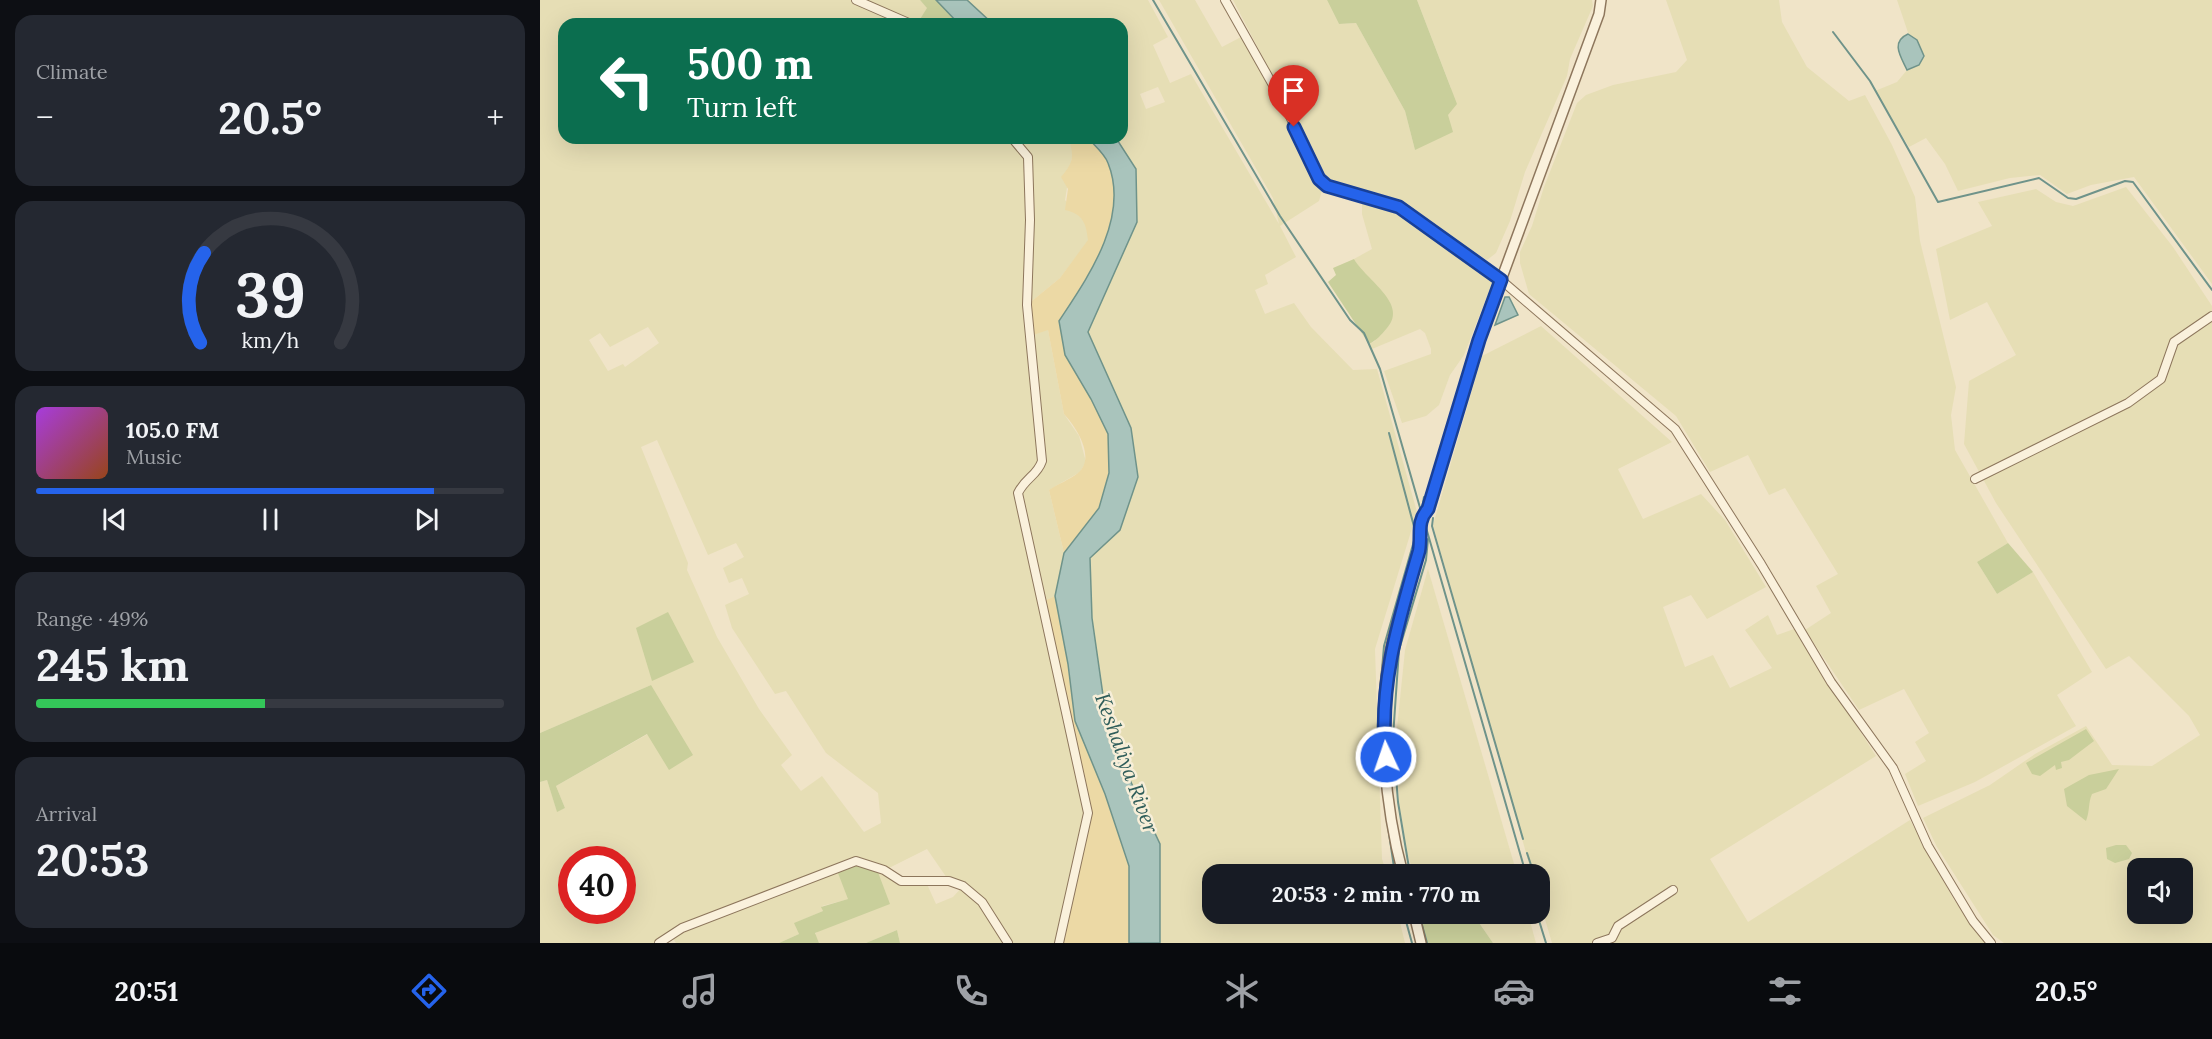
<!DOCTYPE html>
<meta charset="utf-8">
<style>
body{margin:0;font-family:Lora,serif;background:#242831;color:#f1f3f6;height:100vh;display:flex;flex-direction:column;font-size:22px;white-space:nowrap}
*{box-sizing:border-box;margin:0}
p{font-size:20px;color:#9ea1a6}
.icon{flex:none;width:33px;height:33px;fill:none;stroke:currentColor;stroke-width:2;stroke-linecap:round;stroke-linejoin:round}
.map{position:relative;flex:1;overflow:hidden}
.sheet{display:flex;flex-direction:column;gap:15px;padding:15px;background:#0d0f14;width:540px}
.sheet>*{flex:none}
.banner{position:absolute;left:18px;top:18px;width:570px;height:126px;border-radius:18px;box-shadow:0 6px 24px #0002;background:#0b6e4f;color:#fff;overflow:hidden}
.fabs{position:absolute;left:1587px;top:858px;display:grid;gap:12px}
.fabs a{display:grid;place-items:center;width:66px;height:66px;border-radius:12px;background:#171b24;box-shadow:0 6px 24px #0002;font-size:30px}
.speed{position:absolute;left:18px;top:846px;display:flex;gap:12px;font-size:30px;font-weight:700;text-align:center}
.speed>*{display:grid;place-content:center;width:78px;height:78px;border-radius:50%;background:#171b24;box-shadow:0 6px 24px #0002;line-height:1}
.speed .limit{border:9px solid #d22;background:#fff;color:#111}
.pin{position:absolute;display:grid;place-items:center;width:51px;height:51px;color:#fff;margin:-62px -26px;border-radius:50% 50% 50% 0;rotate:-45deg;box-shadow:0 0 6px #0007}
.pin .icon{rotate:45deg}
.me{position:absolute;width:66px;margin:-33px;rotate:357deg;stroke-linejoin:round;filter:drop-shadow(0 0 4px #0008)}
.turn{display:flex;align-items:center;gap:21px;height:126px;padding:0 30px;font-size:27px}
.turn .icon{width:78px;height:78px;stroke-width:2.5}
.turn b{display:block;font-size:42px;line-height:51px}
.big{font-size:45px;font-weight:800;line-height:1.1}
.sheet .widget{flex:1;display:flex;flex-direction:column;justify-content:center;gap:9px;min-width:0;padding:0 21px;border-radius:18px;background:#242831}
.sheet .dial{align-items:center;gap:0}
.dial svg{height:156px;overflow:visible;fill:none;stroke:#363941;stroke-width:7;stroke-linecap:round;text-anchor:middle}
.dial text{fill:#f1f3f6;stroke:none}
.song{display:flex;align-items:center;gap:18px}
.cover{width:72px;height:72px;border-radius:9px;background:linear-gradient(135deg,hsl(280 70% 55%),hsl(20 70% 35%))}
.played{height:6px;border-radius:3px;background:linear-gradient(90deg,#2563eb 85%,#363941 85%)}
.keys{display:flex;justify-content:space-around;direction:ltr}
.heat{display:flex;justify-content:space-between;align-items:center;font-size:33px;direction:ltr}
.charge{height:9px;border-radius:4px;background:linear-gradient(90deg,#34c759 49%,#363941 0)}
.trip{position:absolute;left:662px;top:864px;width:348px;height:60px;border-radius:18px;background:#171b24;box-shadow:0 6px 24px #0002;font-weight:800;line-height:60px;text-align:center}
.dock{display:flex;height:96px;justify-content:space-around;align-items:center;background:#090b0e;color:#9ea1a6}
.dock .icon{width:42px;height:42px}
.dock .on{color:#2563eb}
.dock b{font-size:27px;color:#f1f3f6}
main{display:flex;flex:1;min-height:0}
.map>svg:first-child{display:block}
.farmland{fill:#e6deb5;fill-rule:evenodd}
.green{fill:#c9cf9b}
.sand{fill:#ecd9a5}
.water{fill:#a9c4bc;stroke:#6f938a;stroke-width:1.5}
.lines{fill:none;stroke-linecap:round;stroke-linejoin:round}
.stream{stroke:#6f938a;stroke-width:2}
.minor-casing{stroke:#8d765c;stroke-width:10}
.tertiary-casing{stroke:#8d765c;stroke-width:12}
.minor{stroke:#faf1dc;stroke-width:8}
.tertiary{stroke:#faf1dc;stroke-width:9}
.route-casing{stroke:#184099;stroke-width:15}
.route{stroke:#2563eb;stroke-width:10}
.labels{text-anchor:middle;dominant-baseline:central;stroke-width:5;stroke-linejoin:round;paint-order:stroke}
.water-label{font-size:21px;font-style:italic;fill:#2f5d5a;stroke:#f7eed8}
</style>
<main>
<section class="sheet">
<div class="widget"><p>Climate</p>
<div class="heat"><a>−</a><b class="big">20.5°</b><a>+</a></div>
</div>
<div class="widget dial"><svg viewBox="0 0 100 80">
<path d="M14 69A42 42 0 1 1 86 69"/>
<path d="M14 69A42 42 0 0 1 16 23" stroke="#2563eb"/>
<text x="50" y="56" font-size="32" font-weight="700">39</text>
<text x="50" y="72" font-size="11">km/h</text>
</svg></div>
<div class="widget">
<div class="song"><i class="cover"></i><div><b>105.0 FM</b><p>Music</p></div></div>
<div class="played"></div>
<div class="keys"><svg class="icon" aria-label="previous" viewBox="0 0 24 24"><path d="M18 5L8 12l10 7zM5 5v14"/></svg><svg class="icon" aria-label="pause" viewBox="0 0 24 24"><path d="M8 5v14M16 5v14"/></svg><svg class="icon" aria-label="next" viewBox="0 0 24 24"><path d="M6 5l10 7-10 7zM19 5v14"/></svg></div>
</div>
<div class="widget"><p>Range · 49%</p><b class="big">245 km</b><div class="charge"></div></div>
<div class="widget"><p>Arrival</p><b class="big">20:53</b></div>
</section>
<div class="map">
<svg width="1672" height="943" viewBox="0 0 1672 943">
<rect width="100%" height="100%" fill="#f0e4c8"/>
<g class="farmland">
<path d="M0,0H380L388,8L377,24H24V138H528L533,151L525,200L546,223L549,240L520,278L487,305L508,330L524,414L539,436L546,462L540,472L509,490L524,553L515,596L502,602L548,813L519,943H360L357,930L326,943H279L275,934L309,899L282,906L283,911L255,923L259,934L239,943H136L130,934L119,943H0V782L7,780L17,811L25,808L16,786L108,734L111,685L0,733ZM108,327L119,343L85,367L83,364L68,371L49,340L60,333L70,347ZM117,440L168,555L196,543L204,557L183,568L189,583L202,578L209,594L185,605L192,628L235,694L246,691L286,753L338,793L341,823L324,832L282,776L261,791L241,765L252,755L219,709L177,637L147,570L148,563L101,447ZM387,849L409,881L423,886L413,897L396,904L386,882L361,881L345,870ZM32,860H82V910H32Z"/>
<path d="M427,0H608L628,37L613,45L630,83L651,74L739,224L733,198L619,0H655L682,47L703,36L745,113L775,179L783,187L779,201L740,226L756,257L725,275L728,284L715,290L725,314L754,303L771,327L813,370L837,369L877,512L835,649L842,859L847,874H672V914H858L865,943H620V844L582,763L563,695L552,618L550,558L580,530L591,428L548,332L597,222L596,169L576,138H582V24H453ZM618,87L625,102L606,109L600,94Z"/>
<polygon points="693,0 787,0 799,24 816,23 865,111 875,150 908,115 911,88 877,0 1052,0 1053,6 1030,59 1027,76 985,172 970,221 956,253 947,260 854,200 787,180 780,175 751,111"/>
<polygon points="1126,0 1239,0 1242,22 1267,67 1309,101 1325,95 1352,145 1375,197 1380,241 1416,387 1411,415 1415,450 1468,543 1437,562 1457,594 1493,572 1552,672 1517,695 1536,726 1435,782 1378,806 1365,774 1386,761 1375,742 1389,733 1364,689 1319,710 1265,630 1291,613 1276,586 1298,574 1245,488 1229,495 1208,455 1170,472 1136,416 989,294 980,263 980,252 992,226 1004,187 1037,103 1046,95 1073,85 1136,72 1147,60"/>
<polygon points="1357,0 1672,0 1672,284 1594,177 1551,185 1527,194 1500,175 1470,178 1418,191 1405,164 1386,138 1369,147 1335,91 1357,82 1367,70 1379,65"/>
<path d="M1586,187L1633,247L1672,306V943H1464L1453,935L1397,847L1383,818L1450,785L1495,754L1546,726L1572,765L1612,766L1660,735L1649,716L1589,656L1566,669L1456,503L1424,444L1429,381L1476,355L1447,302L1410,320L1396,249L1452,226L1438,202L1496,189L1516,202L1533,206ZM1598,868H1642V914H1598Z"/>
<polygon points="827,201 862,215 882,228 890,231 950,275 956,284 947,296 924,355 910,375 899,405 886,416 862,423 844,371 891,354 891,349 885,333 880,329 832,349 829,344 835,341 838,288 822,272 814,259 832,249 822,214 822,203"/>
<polygon points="1001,326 1132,442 1078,469 1103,519 1161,494 1185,520 1226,587 1167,619 1151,595 1123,607 1145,667 1173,655 1190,688 1232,668 1205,630 1228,615 1237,635 1254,629 1336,756 1170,859 1208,922 1370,820 1414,900 1448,943 1012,943 999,899 999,874 992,874 893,525 942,356"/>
<polygon points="888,569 977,874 874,874 867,853 859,802 856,738 865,650"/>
<polygon points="933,914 988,914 996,943 953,943"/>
</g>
<g class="green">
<polygon points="380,0 396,0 419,24 377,24 387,8"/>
<polygon points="787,0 877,0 917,104 908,115 913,132 875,150 865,111 816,23 799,24"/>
<path d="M814,259C826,280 869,304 847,328C841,335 837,340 829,344L788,282L796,275L793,268Z"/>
<polygon points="1468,543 1493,572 1457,594 1437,562"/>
<polygon points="128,612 154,662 112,681 96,628"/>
<polygon points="111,685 153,755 129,770 107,734 16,786 25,808 17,812 7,780 0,782 0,733"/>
<polygon points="1546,729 1554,741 1529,760 1521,762 1522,768 1516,770 1515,765 1500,776 1492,774 1486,763"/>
<path d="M1579,769L1566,789L1552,794C1548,803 1550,811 1546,821L1527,806L1524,789L1549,775Z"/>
<polygon points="1576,845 1586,845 1592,853 1589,859 1575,863 1567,859 1566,848"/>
<polygon points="316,861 336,867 350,904 275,933 279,943 239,943 259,934 254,923 283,911 281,907 308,899 296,868"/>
<polygon points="874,914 933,914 953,943 881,943"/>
<polygon points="357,930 360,943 326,943"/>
</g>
<g class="sand">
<path d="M528,138H548C554,145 565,154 568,163C590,218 547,277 519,321L568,434L569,473L560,506L524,553L509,490C518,484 529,480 538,473C556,458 537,428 524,414L508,330L490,336L487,305L520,278L548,240C546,223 543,214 525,210L528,189L521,177C533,164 535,155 528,138Z"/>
<polygon points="515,596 528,664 535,721 565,794 589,866 589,943 519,943 548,813 502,602"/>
</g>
<g class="water">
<polygon points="396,0 427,0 453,24 419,24"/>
<path d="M1368,34L1377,40L1384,56L1379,65L1367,70C1361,57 1350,42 1368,34Z"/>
<path d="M548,138H576L596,169L597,222L548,332L591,428L598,477L580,530L550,558L552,618L563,695L582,763L620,844V943H589V866L565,794L535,721L528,664L515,596L524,553L559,508L569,473L568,434L551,399L525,355L519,321C548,277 590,218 568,163C565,154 554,145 548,138Z"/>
<polygon points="965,297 969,297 978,315 955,325"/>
</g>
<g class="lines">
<g class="stream">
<polyline points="613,0 740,216 810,320 824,333 840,369 881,511"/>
<polyline points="1293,32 1330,81 1398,202 1499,178 1528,198 1536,199 1585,181 1593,182 1672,290"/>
<polyline points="882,508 884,497"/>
<polyline points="893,518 892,526 983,839"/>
<polyline points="885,524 986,874"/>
<polyline points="840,693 844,646 876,534 849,433"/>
<polyline points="839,705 837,740 842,783"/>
<polyline points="845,806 855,874"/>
<polyline points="987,853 994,874"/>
<polyline points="870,874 858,802 853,737 859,650 886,560 888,539"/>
<polyline points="864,914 872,943"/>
<polyline points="879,914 887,943"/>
<polyline points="997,914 1006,943"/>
</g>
<defs>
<g id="minor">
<polyline points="316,0 371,24"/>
<polyline points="685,0 747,110 779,179 787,186 859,207 961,280 1135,429 1221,564 1291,682 1353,768 1388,846 1433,921 1451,943"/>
<path d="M472,138L488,157L490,220L487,305L502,461C497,476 486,477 478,493L548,813L519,943"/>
<polyline points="1435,479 1588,403 1621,379 1634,342 1672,316"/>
<polyline points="119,943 142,928 316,861 344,870 361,881 409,881 423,886 442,902 468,943"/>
<polyline points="1057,943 1072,938 1078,926 1133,890"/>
</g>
<g id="tertiary">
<path d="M863,874C845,808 836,715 851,648C858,615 870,583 879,551C882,535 876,521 888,509L939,340L1059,14L1061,0"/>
<polyline points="874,914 881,943"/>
</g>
</defs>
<use href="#minor" class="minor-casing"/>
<use href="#tertiary" class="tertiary-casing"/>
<use href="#minor" class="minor"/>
<use href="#tertiary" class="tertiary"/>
</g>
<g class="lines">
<defs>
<path id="route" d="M754,127L779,179L787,186L859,207L961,280L939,340L888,509C876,522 882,535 879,551C859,620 838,685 846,757"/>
</defs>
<use href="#route" class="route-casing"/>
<use href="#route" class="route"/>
</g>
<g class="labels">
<g class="water-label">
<text transform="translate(587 763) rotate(70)">Keshaliya River</text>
</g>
</g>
</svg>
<div class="fabs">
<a><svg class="icon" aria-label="sound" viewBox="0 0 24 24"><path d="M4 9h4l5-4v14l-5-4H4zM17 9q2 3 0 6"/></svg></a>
</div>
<div class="speed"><div class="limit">40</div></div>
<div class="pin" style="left:754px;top:127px;background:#d93025"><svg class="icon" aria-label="arrive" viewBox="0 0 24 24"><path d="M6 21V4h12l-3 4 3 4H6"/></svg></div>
<svg class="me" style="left:846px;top:757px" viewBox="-20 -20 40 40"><circle r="17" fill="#2563eb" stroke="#fff" stroke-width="3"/><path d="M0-11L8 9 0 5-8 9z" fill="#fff"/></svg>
<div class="trip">20:53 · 2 min · 770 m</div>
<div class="banner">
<div class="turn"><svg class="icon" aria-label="left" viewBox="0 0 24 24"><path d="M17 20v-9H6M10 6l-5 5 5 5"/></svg><div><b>500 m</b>Turn left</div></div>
</div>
</div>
</main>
<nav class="dock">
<b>20:51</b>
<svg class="icon on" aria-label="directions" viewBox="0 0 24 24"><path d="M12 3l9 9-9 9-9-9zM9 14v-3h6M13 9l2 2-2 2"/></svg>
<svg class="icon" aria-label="music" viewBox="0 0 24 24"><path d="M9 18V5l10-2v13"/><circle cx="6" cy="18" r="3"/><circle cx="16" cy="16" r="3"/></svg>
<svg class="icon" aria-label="phone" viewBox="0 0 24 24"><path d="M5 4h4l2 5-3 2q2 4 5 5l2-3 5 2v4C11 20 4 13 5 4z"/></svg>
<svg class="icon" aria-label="climate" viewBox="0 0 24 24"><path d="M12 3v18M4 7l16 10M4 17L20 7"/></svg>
<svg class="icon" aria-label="car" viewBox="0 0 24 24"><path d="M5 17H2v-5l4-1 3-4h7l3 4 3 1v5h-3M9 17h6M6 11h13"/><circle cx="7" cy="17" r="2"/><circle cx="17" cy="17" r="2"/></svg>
<svg class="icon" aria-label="filters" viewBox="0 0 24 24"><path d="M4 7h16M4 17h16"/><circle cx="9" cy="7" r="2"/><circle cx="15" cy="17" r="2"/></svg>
<b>20.5°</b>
</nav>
